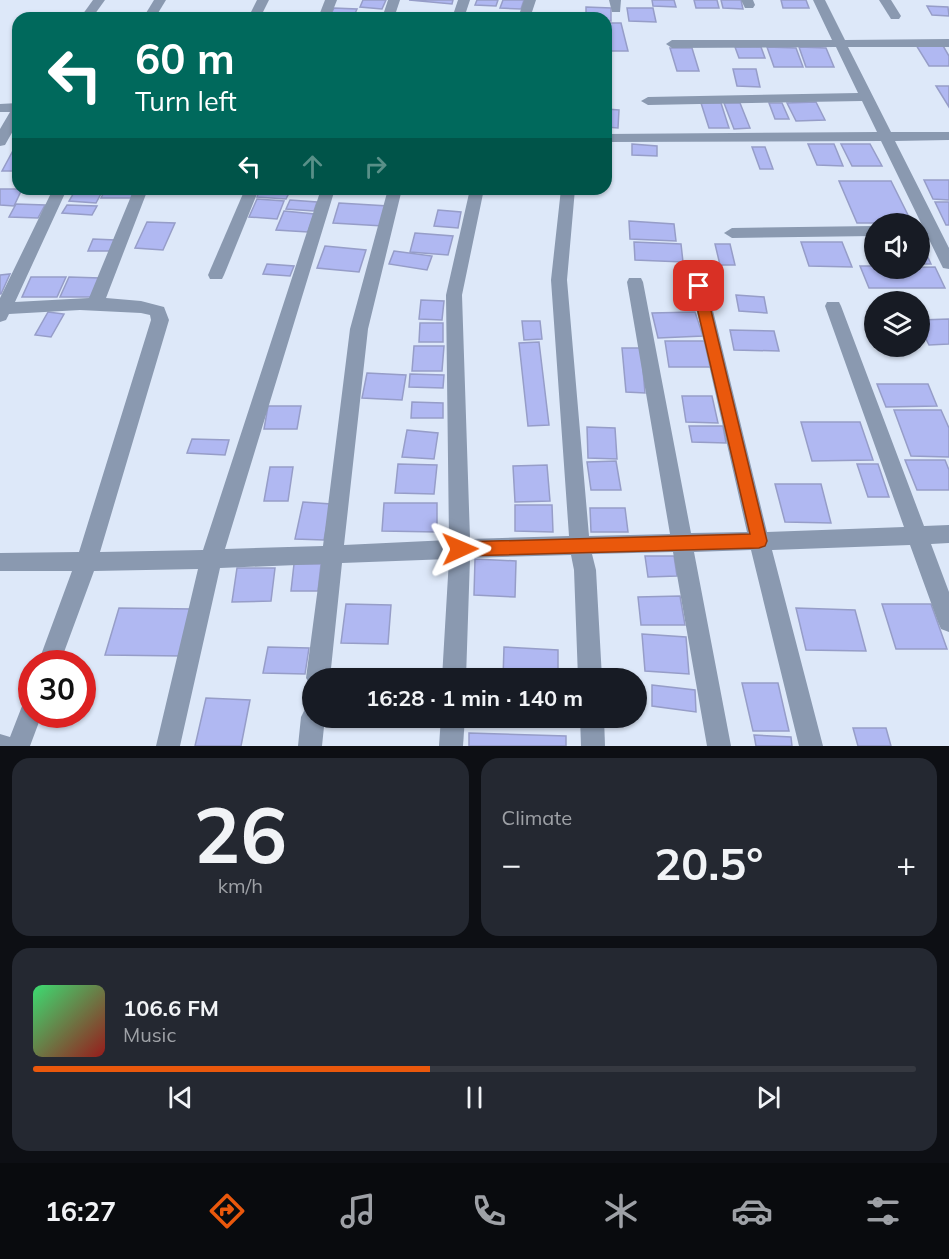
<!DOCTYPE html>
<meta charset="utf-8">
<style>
body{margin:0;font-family:Mulish,sans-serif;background:#242831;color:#f1f3f6;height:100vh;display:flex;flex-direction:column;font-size:22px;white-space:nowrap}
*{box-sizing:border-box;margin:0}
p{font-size:20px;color:#9ea1a6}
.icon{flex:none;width:33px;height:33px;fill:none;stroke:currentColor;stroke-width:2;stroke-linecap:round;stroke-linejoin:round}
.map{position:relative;height:746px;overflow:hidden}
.sheet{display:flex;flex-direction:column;gap:12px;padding:12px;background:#0d0f14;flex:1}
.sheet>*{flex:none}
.guide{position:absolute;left:12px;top:12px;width:600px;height:183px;border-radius:18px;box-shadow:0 2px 4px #0004;background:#00695c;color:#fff;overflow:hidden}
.buttons{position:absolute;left:864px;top:213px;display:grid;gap:12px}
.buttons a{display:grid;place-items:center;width:66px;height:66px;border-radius:50%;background:#171b24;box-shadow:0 2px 4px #0004;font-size:30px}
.speed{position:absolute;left:18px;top:650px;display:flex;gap:12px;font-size:30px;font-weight:700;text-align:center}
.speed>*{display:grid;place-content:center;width:78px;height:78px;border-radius:50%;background:#171b24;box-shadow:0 2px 4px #0004;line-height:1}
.speed .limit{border:9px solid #d22;background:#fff;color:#111}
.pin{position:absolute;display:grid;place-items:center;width:51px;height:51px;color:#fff;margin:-26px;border-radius:12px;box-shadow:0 3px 9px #0006}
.me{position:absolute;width:66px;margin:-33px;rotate:89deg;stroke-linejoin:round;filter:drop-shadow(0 0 4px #0008)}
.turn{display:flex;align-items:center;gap:21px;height:126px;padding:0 24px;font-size:27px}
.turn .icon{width:78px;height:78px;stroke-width:2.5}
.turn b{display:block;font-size:42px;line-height:51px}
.lanes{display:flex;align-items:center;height:57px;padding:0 24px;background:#0003;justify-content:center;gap:30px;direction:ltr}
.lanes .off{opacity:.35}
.big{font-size:45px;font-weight:700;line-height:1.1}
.sheet .tile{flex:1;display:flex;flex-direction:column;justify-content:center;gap:9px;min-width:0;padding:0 21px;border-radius:18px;background:#242831}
.sheet .dial{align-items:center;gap:0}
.dial b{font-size:78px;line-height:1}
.song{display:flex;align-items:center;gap:18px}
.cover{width:72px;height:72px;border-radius:9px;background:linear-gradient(135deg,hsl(140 70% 55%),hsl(0 70% 35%))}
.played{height:6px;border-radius:3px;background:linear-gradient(90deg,#ea580c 45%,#363941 45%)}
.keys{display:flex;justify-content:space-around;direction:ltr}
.heat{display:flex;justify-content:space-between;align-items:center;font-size:33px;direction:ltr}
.sheet .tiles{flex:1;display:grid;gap:12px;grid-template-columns:1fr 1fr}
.tile:last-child{grid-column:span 2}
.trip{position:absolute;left:302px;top:668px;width:345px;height:60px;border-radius:30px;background:#171b24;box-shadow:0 2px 4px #0004;font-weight:700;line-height:60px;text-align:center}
.tabs{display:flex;height:96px;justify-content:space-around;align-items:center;background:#090b0e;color:#9ea1a6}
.tabs .icon{width:42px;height:42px}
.tabs .selected{color:#ea580c}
.tabs b{font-size:27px;color:#f1f3f6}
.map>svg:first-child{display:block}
.building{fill:#b0b8f2;stroke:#969dc8;stroke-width:1.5}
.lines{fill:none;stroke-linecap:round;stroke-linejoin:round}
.minor{fill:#8a99b0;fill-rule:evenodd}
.route{fill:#ea580c;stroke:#983908;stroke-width:1.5}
</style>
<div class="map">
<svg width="949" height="746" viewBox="0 0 949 746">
<rect width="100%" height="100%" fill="#dde8f9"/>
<g class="building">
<polygon points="363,0 386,0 382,9 360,7"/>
<polygon points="409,0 453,0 452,4"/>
<polygon points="477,0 498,0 496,6 475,5"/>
<polygon points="503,0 524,0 521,9 500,8"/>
<polygon points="652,0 674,0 676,7 653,6"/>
<polygon points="694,0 717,0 719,8 696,8"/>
<polygon points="721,0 741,0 743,9 723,8"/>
<polygon points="781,0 806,0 809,8 783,8"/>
<polygon points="927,6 948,7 949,16 932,15"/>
<polygon points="586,7 611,8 611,21 606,21 606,18 586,18"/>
<polygon points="334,8 357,9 353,18 329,18"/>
<polygon points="627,8 653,8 656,22 629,21"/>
<polygon points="606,23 621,23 628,51 606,51"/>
<polygon points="942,44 949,56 949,66 929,66 916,45"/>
<polygon points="735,47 761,47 765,58 739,58"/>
<polygon points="767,47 796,48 803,67 774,67"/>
<polygon points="799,47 826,48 834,67 806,67"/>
<polygon points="670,48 692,48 699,71 677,71"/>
<polygon points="733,69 756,69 760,87 737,86"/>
<polygon points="936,86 949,86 949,107"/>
<polygon points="816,102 825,120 796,121 787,103"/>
<polygon points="701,103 721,103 729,128 709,128"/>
<polygon points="724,103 740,103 750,128 734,129"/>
<polygon points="769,103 782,103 789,119 775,119"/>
<polygon points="606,109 619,110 618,128 606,127"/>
<polygon points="632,144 657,146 657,156 632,155"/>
<polygon points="808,144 834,144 843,166 817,165"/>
<polygon points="841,144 870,144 882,166 852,166"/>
<polygon points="16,145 18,145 18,171 2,171"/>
<polygon points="752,147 765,147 773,169 760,169"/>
<polygon points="924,180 949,180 949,200 933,199"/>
<polygon points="839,181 891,181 912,223 857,223"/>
<polygon points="0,189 22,189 14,206 0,205"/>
<polygon points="76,189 85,189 103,190 96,203 69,201"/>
<polygon points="260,189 291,189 286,199 257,197"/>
<polygon points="105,190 134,190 131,198 101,198"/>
<polygon points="257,199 284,201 277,219 249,217"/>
<polygon points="290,200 317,202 314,211 286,209"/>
<polygon points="935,202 949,202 949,225 946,225"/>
<polygon points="339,203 388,206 383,226 333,223"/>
<polygon points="16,204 45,205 38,218 9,217"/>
<polygon points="67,205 97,206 92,215 62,213"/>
<polygon points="438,210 461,212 458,228 434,226"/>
<polygon points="284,211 314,214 308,232 276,230"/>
<polygon points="629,221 674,224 676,241 630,239"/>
<polygon points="147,222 175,223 163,250 135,248"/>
<polygon points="415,233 453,236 448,255 410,252"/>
<polygon points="93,239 115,240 110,251 88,251"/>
<polygon points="634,242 681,244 683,262 635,260"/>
<polygon points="801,242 842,242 852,267 809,266"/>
<polygon points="920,242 921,242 931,264 920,264"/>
<polygon points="715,244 730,244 735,265 720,265"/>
<polygon points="325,246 366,250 359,272 317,268"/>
<polygon points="394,251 432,256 427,270 389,264"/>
<polygon points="267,264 294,266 290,276 263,274"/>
<polygon points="860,266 874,266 874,268 935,267 945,288 869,288"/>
<polygon points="10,274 1,294 0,294 0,275"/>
<polygon points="31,277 66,277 57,297 22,297"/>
<polygon points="69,277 100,278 91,297 60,297"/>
<polygon points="736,295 764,297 767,313 739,311"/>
<polygon points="421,300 444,301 442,320 419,319"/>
<polygon points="48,312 64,314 51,337 35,335"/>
<polygon points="695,312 703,336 658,338 652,313"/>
<polygon points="949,319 949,344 929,345 920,327 920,320"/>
<polygon points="522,321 540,321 542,339 524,340"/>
<polygon points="420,323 443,323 443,342 419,342"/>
<polygon points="730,330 774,331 779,351 734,350"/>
<polygon points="665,341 706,341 711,367 669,367"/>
<polygon points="539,342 549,425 528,426 519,343"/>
<polygon points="414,346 444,346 442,371 412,371"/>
<polygon points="622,348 641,348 645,393 626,392"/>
<polygon points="367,373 406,375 402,400 362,398"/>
<polygon points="410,374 444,375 443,388 409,387"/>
<polygon points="877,384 928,384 937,406 886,407"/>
<polygon points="682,396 712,396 718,423 686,422"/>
<polygon points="412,402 443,403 443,418 411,418"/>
<polygon points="268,406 301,406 297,429 264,429"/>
<polygon points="894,410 941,410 949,428 949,457 911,456"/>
<polygon points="801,422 860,422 873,460 812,461"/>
<polygon points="689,426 723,426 726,443 692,442"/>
<polygon points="587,427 615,428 617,459 588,458"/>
<polygon points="407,430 438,433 434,459 402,457"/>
<polygon points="192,439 229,440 225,455 187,453"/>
<polygon points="905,460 945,460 949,470 949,490 917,490"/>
<polygon points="616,461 621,490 591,490 587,462"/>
<polygon points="398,464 437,465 434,494 395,493"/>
<polygon points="857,464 878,464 889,497 868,497"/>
<polygon points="547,465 550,501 515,502 513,466"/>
<polygon points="270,467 293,467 288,501 264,501"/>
<polygon points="775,484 821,484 831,523 785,522"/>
<polygon points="303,502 331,504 324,540 295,539"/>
<polygon points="384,503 437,503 437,532 382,531"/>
<polygon points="515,505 552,505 553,532 515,531"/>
<polygon points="590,508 625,508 628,532 591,532"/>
<polygon points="645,556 674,556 677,576 648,577"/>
<polygon points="475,559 516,561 515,597 474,595"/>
<polygon points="294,564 321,564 318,591 291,591"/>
<polygon points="237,568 275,568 271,601 232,602"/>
<polygon points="680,596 685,625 641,625 638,597"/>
<polygon points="346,604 391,605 388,644 341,643"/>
<polygon points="882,604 931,604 947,649 896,649"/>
<polygon points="119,608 193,609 182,656 105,655"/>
<polygon points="796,608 855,610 866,651 806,650"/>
<polygon points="642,634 686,637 689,674 645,671"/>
<polygon points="268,647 309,648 305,674 263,673"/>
<polygon points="504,647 558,650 558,678 503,678"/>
<polygon points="742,683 778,683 789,731 753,731"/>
<polygon points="652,685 695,690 696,712 652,706"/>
<polygon points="206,698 250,700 241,746 195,746"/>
<polygon points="853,728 886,728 891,746 858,746"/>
<polygon points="469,733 566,736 566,746 469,746"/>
<polygon points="754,735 791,737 792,746 756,746"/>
</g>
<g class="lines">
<g class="minor">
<polygon points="93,0 105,0 92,18 80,18"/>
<polygon points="154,0 166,0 155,18 143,18"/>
<polygon points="257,0 269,0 260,18 248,18"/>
<polygon points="325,0 337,0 330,18 318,18"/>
<polygon points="388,0 400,0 394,18 382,18"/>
<polygon points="458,0 470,0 464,18 452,18"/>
<polygon points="524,0 536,0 530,18 518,18"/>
<polygon points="609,0 621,0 620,12 612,12"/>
<polygon points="741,0 753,0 755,5 753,8 745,8"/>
<polygon points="813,0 825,0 845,40 949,39 949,47 848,47 891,132 949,132 949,140 895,141 949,248 949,269 943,268 941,264 881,141 606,142 606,134 877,132 862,101 648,105 641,101 648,97 858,93 836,47 672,48 666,44 672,40 832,40"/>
<polygon points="879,0 891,0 901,16 899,19 891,19"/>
<polygon points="18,103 18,122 5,145 0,146 0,129 10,112 0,112 0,104"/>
<polygon points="53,189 67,189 15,302 89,298 134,189 148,189 106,298 141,301 164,307 169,320 100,552 203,550 321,189 335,189 225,549 323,546 350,329 388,189 402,189 368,329 344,545 449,540 446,295 470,189 484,189 462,295 470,539 569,536 551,280 561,189 575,189 567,280 589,536 670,534 627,282 629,278 641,278 643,282 691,533 747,532 691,286 693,282 705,282 707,286 767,532 904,527 825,306 827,302 839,302 841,306 924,526 949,525 949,543 931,544 949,592 949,632 941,629 938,622 910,545 772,550 823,746 799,746 751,550 694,552 731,746 707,746 673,552 592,554 596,570 602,678 578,678 574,570 571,555 470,558 466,678 442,678 449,559 342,563 330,678 312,678 312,687 306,678 321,564 220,568 180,746 156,746 198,569 94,571 60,663 38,663 72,571 0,571 0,553 79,552 151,320 150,315 141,313 80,310 9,314 6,320 0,322 0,298"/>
<polygon points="245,189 259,189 224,275 222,279 210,279 208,275"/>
<polygon points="874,226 874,236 732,238 724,233 732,228"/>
<polygon points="32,697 32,714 42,714 30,746 0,746 0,734 10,737 24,701"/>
<polygon points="312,706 312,717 325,717 322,746 298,746 301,717 305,709"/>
<polygon points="441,717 465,717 463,746 439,746"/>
<polygon points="580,717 604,717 605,746 581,746"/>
</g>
</g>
<polygon class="route" points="699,282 705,286 767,541 765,546 759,548 460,556 454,554 452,549 454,544 460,542 750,534 692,286"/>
</svg>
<div class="buttons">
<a><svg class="icon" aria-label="sound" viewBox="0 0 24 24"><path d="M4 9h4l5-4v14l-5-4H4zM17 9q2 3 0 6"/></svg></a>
<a><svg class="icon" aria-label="layers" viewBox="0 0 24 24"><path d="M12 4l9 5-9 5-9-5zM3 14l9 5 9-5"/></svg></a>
</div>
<div class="speed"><div class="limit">30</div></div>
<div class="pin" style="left:699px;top:286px;background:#d93025"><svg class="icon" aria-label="arrive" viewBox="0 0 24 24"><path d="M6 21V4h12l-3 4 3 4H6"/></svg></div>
<svg class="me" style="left:460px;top:549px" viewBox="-20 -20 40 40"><path d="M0-17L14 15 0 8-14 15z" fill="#ea580c" stroke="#fff" stroke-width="4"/></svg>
<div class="trip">16:28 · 1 min · 140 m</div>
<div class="guide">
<div class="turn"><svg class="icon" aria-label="left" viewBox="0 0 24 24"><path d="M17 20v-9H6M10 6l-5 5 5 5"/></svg><div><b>60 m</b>Turn left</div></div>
<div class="lanes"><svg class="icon" aria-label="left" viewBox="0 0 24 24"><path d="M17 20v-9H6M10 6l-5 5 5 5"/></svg><svg class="icon off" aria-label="ahead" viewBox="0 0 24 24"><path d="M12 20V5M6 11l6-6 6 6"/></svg><svg class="icon off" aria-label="right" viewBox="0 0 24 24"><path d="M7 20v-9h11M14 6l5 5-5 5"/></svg></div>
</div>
</div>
<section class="sheet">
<div class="tiles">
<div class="tile dial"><b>26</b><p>km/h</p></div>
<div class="tile"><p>Climate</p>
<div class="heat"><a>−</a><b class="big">20.5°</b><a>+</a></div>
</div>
<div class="tile">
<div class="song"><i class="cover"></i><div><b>106.6 FM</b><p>Music</p></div></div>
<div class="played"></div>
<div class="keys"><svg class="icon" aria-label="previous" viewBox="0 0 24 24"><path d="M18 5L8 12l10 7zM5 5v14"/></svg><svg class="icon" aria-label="pause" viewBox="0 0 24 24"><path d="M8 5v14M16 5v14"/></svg><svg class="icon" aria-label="next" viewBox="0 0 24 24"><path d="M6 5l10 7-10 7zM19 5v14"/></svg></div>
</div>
</div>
</section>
<nav class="tabs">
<b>16:27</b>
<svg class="icon selected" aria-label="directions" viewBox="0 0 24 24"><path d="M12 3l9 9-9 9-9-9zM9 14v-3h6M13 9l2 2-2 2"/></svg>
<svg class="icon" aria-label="music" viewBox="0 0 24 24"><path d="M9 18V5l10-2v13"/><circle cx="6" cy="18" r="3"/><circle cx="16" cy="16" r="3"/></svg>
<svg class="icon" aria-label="phone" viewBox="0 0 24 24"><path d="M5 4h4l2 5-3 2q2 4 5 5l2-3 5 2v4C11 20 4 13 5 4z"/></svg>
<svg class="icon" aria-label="climate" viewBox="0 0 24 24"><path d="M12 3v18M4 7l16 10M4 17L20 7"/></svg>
<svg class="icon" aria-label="car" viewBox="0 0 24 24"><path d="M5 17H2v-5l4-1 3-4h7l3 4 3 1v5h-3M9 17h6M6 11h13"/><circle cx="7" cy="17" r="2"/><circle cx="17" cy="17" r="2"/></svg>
<svg class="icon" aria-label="filters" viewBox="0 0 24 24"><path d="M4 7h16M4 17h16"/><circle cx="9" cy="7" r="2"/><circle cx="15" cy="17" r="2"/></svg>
</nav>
